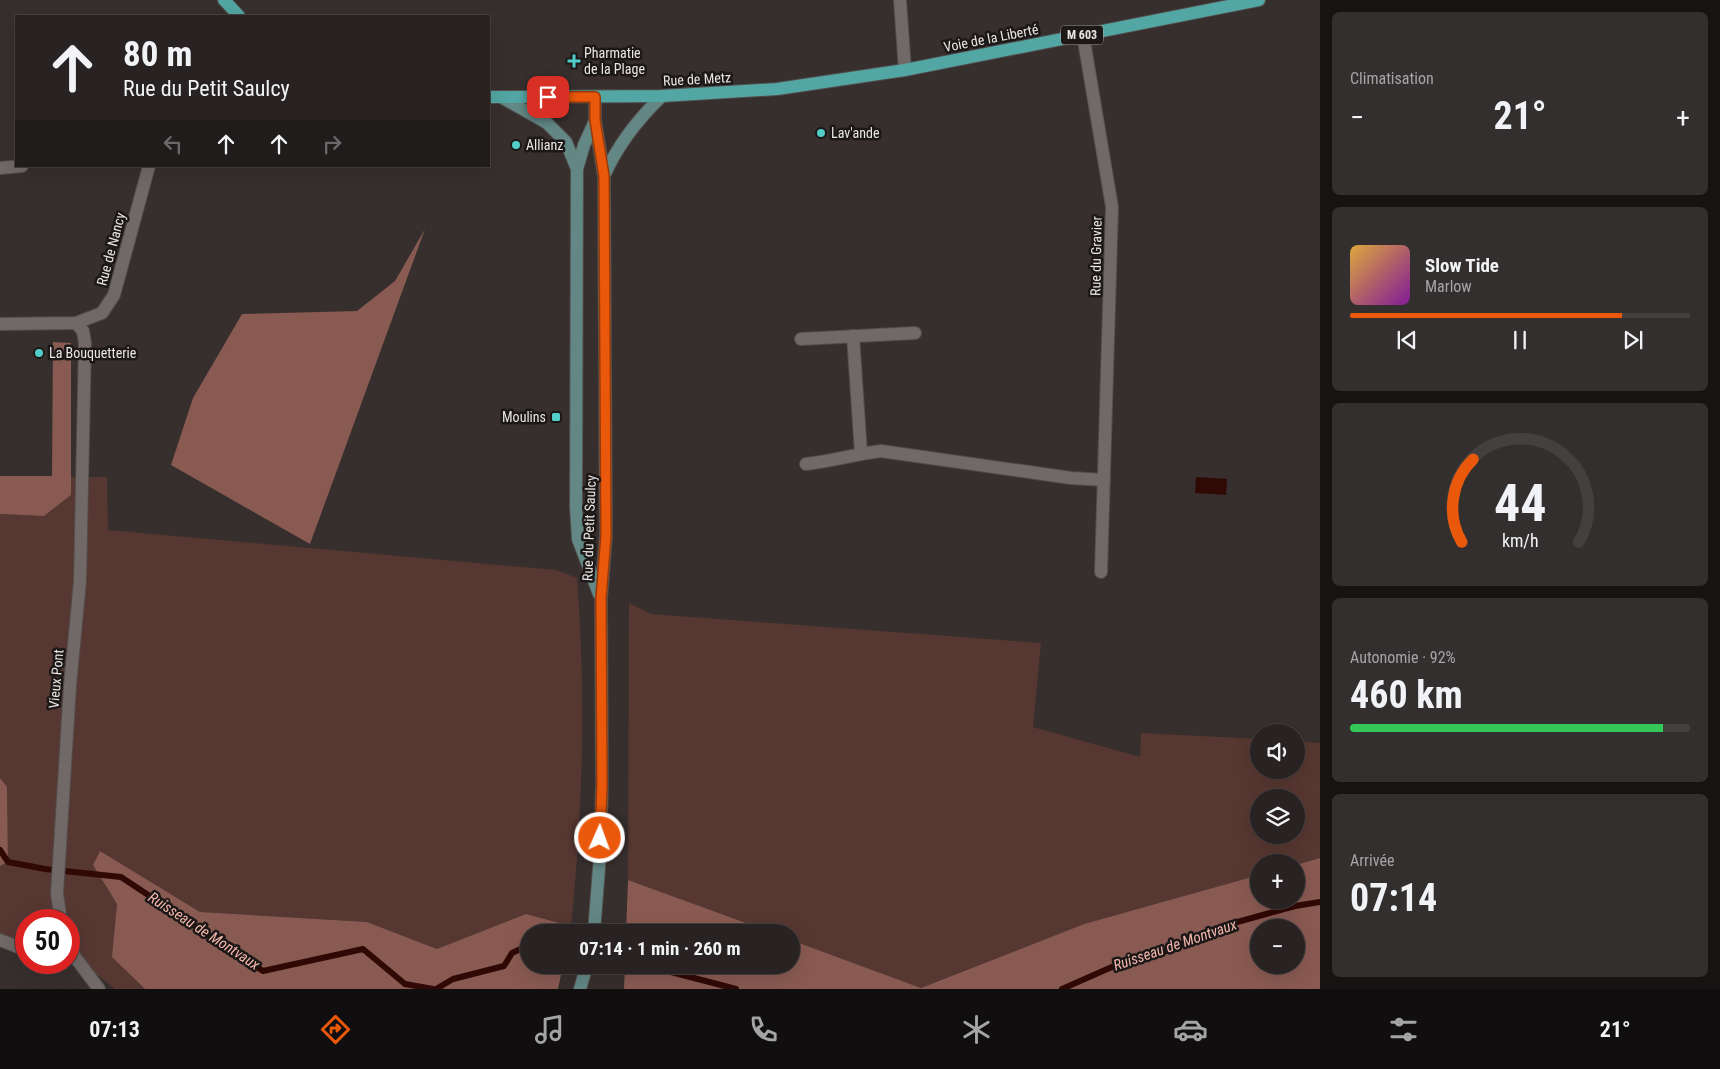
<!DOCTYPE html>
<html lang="fr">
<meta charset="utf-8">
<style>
body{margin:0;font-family:"Roboto Condensed",sans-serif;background:#342f2f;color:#f1f3f6;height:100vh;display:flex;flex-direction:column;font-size:19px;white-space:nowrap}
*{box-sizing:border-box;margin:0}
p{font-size:16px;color:#a5a4a5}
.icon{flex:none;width:28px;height:28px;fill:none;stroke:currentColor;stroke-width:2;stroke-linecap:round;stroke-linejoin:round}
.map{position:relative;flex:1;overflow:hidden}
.details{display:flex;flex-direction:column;gap:12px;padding:12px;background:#161313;width:400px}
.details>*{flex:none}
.guide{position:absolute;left:15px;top:15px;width:475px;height:152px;border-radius:0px;box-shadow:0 5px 20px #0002,0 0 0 1px #444040;background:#282322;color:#f1f3f6;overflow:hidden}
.controls{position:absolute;left:1250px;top:724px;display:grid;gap:10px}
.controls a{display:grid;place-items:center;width:55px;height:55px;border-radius:50%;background:#282322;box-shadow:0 5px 20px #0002,0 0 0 1px #444040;font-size:25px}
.speed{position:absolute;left:15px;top:909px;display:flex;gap:10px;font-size:25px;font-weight:700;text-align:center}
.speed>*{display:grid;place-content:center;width:65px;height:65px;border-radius:50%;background:#282322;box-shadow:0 5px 20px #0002,0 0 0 1px #444040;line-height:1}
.speed .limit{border:8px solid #d22;background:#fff;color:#111}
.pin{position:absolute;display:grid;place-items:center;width:42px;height:42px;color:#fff;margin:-21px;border-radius:10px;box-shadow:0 2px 8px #0006}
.me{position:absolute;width:55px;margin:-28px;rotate:2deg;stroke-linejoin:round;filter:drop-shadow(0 0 4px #0008)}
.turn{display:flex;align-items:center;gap:18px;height:105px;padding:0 25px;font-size:22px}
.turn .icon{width:65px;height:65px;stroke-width:2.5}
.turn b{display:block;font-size:35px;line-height:42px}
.lanes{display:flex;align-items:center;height:48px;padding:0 25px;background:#0003;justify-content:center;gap:25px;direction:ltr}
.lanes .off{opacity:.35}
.big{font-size:38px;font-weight:700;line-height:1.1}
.details .card{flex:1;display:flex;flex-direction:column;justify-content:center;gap:8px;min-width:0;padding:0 18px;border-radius:8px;background:#342f2f}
.details .dial{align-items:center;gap:0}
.dial svg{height:130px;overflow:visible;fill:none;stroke:#444040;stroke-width:7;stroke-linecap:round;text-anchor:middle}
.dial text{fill:#f1f3f6;stroke:none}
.song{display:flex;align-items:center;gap:15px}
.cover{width:60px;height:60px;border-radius:8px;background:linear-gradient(135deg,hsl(40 70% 55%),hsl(290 70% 35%))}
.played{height:5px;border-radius:2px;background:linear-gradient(90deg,#ea580c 80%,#444040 80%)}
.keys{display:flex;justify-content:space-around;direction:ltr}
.heat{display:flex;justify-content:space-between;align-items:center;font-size:28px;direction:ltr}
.charge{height:8px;border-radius:4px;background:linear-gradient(90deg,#34c759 92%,#444040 0)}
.trip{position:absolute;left:520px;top:924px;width:280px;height:50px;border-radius:25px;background:#282322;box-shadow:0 5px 20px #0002,0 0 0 1px #444040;font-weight:700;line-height:50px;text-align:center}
.menu{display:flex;height:80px;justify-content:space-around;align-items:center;background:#100e0e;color:#a5a4a5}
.menu .icon{width:35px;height:35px}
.menu .on{color:#ea580c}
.menu b{font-size:22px;color:#f1f3f6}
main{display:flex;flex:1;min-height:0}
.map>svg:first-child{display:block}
.green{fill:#573731;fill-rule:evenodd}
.forest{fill:#895a52;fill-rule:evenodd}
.water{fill:#300905}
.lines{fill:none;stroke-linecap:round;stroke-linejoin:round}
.stream{stroke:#300905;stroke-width:6}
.street-casing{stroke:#524d4c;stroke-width:14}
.secondary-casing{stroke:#524d4c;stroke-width:14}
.primary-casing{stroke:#524d4c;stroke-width:14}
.street{stroke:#716967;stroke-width:12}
.secondary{stroke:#628785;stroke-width:12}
.primary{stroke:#52a6a3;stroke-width:12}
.route-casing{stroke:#983908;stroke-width:12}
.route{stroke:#ea580c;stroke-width:9}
.poi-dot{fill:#53cdca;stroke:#1b1817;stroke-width:2}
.labels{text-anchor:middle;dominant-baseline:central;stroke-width:5;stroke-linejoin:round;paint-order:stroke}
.shield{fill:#1b1817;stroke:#aca8a7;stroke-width:1}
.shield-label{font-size:12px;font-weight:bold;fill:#eae6e5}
.street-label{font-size:14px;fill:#eae6e5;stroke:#1b1817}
.poi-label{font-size:14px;fill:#eae6e5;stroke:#1b1817;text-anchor:start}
.water-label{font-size:15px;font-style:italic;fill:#f6b7ac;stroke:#1b1817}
</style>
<main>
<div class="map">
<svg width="1320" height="989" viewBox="0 0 1320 989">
<rect width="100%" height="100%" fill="#362f2d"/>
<g class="green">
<path d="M71,477H107L108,530L556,570L577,578C586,694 583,811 571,926L526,914L437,949L367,922L200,912L100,851L93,865L117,904L113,957L145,989H115L75,957L69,958V920H26V950L0,940V866L8,861L7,787L0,778V514L44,516L71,495Z"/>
<path d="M629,603L651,614L1041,643L1033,727L1140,757L1141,733L1259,739V770H1296V741L1320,743V858L1296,865V862H1259V875L1084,924L921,988L791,940V932H771L628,880ZM1259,798H1296V835H1259Z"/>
</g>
<g class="forest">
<polygon points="425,229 310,544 171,465 193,398 242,314 357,311 395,281"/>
<polygon points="53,342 71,343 71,495 44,516 0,514 0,476 52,476"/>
<polygon points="0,778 7,787 8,862 0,866"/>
<polygon points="100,851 200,912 367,922 437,949 526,914 571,926 570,932 529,932 529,965 563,965 558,989 145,989 112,957 117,904 93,865"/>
<path d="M1320,858V989H624L625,965H791V940L921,988L1084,924L1259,875V900H1296V865ZM1259,928H1296V965H1259Z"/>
<polygon points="628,880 771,932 626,932"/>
</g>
<polygon class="water" points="1196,477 1227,479 1226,495 1195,493"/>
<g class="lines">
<g class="stream">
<polyline points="0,850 8,862 45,869 121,877 263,971 363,949 405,984 433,989"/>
<polyline points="644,965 736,989"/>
<polyline points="436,989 453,979 504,966 512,953 529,945"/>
<polyline points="1062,989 1130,959 1135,959 1166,951 1223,926 1295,906 1320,902"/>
</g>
<defs>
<g id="street">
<polyline points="900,0 905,70"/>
<polyline points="1083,35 1112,207 1101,572"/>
<polyline points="0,168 22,166"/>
<polyline points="0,324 76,323 102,313 114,295 149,166"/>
<polyline points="853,336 861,453"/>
<polyline points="801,339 915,333"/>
<path d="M806,464C832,461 856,454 881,451L1071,478L1104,480"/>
<polyline points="61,920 57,894 70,686 80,581 85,343 83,331 76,323"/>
<polyline points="0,940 26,950"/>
<polyline points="69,944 75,957 99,989"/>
</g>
<g id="secondary">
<polyline points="501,97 547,123 566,142 577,169"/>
<polyline points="595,121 584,145 577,169 576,507 578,539 599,594"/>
<path d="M604,176C618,144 637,120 662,96"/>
<polyline points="594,932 600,855 602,785 601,598 606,536 604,176 595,120 595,97"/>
<polyline points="580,989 587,965"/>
</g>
<g id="primary">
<polyline points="224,0 239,16"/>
<polyline points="489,97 662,96 777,89 905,70 1259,0"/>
</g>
</defs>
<use href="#street" class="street-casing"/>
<use href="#secondary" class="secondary-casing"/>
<use href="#primary" class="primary-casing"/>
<use href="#street" class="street"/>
<use href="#secondary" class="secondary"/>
<use href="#primary" class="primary"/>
</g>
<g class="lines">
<defs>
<polyline id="route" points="548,97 595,97 595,120 604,176 606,536 601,598 602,785 600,838"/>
</defs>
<use href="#route" class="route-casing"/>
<use href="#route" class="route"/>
</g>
<g class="poi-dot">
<path d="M571.5 53.5h5v5h5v5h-5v5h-5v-5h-5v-5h5z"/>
<circle cx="821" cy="133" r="5"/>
<circle cx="516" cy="145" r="5"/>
<circle cx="39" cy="353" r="5"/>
<rect x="551" y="412" width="10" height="10" rx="2.5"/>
</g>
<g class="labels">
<rect class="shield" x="1061" y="25.5" width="42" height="19" rx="4"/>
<g class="shield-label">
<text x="1082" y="35">M 603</text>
</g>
<g class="street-label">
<text transform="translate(991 38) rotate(-11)">Voie de la Liberté</text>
<text transform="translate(697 79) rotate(-3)">Rue de Metz</text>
<text transform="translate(111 249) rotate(-75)">Rue de Nancy</text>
<text transform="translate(1096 256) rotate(-89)">Rue du Gravier</text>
<text transform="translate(589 528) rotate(-88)">Rue du Petit Saulcy</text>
<text transform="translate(56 679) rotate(-85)">Vieux Pont</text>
</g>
<g class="poi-label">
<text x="584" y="53">Pharmatie<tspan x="584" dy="16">de la Plage</tspan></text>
<text x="831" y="133">Lav'ande</text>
<text x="526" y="145">Allianz</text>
<text x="49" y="353">La Bouquetterie</text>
<text x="546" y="417" text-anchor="end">Moulins</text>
</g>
<g class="water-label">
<text transform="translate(204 931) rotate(33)">Ruisseau de Montvaux</text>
<text transform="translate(1175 945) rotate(-19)">Ruisseau de Montvaux</text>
</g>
</g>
</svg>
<div class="controls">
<a><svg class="icon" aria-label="sound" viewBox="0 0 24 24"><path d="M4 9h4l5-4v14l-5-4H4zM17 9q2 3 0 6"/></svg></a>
<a><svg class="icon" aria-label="layers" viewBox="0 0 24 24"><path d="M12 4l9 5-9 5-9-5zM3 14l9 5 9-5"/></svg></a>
<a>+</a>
<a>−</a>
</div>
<div class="speed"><div class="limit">50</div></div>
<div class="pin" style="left:548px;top:97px;background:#d93025"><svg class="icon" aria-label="arrive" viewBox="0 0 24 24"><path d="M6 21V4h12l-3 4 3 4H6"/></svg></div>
<svg class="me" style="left:600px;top:838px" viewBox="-20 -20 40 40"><circle r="17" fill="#ea580c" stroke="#fff" stroke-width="3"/><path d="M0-11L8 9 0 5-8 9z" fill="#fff"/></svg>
<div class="trip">07:14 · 1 min · 260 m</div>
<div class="guide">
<div class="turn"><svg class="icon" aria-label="ahead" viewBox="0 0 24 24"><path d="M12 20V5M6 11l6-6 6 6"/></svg><div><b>80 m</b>Rue du Petit Saulcy</div></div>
<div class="lanes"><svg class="icon off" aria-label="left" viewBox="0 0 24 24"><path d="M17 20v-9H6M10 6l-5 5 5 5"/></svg><svg class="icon" aria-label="ahead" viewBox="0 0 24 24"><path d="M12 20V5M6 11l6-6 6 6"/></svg><svg class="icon" aria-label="ahead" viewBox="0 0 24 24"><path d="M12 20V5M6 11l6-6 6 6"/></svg><svg class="icon off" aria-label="right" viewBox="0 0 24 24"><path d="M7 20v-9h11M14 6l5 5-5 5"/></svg></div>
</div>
</div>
<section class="details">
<div class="card"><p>Climatisation</p>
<div class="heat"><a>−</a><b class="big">21°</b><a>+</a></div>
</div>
<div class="card">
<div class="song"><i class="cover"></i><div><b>Slow Tide</b><p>Marlow</p></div></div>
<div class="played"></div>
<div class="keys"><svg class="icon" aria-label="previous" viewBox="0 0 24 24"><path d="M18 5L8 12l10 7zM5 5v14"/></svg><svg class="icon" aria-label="pause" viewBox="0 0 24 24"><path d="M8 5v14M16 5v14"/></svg><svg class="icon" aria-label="next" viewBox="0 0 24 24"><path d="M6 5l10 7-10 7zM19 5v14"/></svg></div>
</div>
<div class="card dial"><svg viewBox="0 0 100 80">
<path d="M14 69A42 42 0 1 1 86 69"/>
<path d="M14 69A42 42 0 0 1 21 18" stroke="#ea580c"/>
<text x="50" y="56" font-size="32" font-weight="700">44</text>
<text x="50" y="72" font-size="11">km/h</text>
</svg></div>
<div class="card"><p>Autonomie · 92%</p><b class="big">460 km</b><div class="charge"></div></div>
<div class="card"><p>Arrivée</p><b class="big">07:14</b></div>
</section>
</main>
<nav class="menu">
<b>07:13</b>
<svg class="icon on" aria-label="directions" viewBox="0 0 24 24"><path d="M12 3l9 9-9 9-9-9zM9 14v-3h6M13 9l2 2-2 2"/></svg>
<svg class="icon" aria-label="music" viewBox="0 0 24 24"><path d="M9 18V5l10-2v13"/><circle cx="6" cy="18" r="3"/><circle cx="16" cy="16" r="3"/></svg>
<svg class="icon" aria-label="phone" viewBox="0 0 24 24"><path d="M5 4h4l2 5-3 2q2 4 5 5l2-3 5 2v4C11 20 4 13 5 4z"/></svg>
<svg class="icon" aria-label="climate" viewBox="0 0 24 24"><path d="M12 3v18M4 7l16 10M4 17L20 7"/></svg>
<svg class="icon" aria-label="car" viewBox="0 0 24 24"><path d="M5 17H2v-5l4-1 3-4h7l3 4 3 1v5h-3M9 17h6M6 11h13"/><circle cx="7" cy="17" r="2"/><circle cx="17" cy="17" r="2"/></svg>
<svg class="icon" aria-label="filters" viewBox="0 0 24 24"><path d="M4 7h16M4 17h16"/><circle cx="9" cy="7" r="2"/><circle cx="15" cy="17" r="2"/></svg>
<b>21°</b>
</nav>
